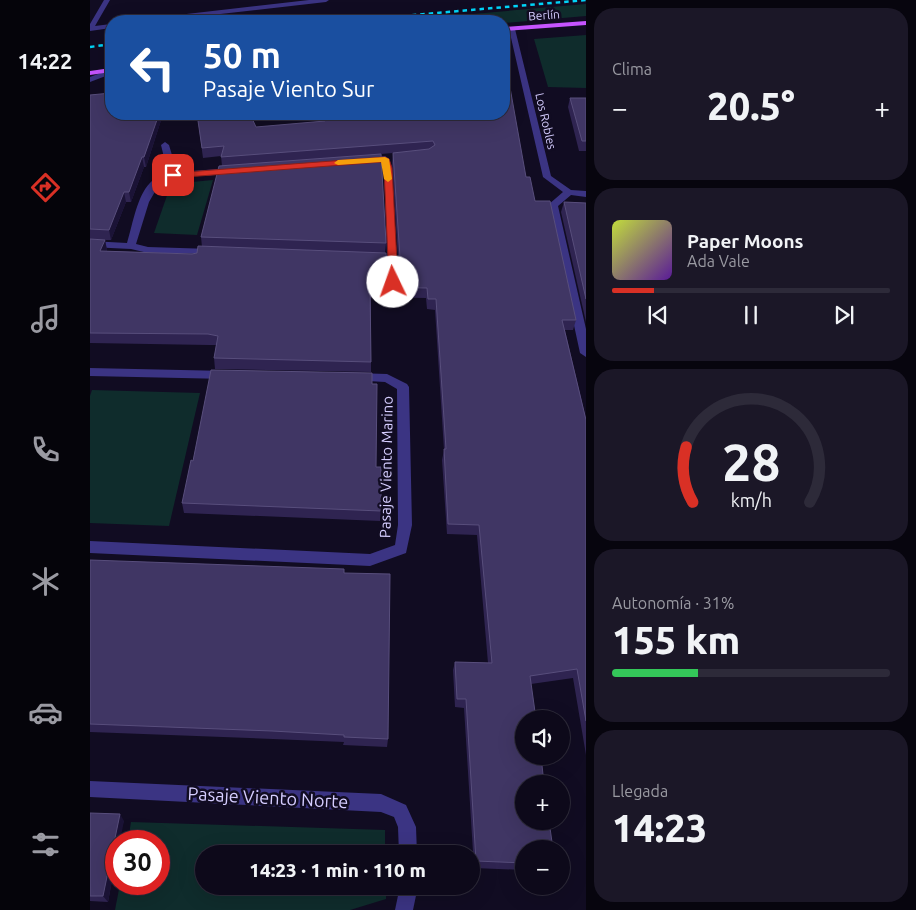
<!DOCTYPE html>
<html lang="es">
<meta charset="utf-8">
<style>
body{margin:0;font-family:Ubuntu,sans-serif;background:#1b1727;color:#f1f3f6;height:100vh;display:flex;flex-direction:column;font-size:19px;white-space:nowrap}
*{box-sizing:border-box;margin:0}
p{font-size:16px;color:#9a9aa2}
.icon{flex:none;width:28px;height:28px;fill:none;stroke:currentColor;stroke-width:2;stroke-linecap:round;stroke-linejoin:round}
.map{position:relative;flex:1;overflow:hidden}
.sheet{display:flex;flex-direction:column;gap:8px;padding:8px;background:#07050e;width:330px}
.sheet>*{flex:none}
.hud{position:absolute;left:15px;top:15px;width:405px;height:105px;border-radius:20px;box-shadow:0 5px 20px #0002,0 0 0 1px #2d2a39;background:#1a4fa0;color:#fff;overflow:hidden}
.buttons{position:absolute;left:425px;top:710px;display:grid;gap:10px}
.buttons a{display:grid;place-items:center;width:55px;height:55px;border-radius:50%;background:#0d091a;box-shadow:0 5px 20px #0002,0 0 0 1px #2d2a39;font-size:25px}
.speed{position:absolute;left:15px;top:830px;display:flex;gap:10px;font-size:25px;font-weight:700;text-align:center}
.speed>*{display:grid;place-content:center;width:65px;height:65px;border-radius:50%;background:#0d091a;box-shadow:0 5px 20px #0002,0 0 0 1px #2d2a39;line-height:1}
.speed .limit{border:8px solid #d22;background:#fff;color:#111}
.pin{position:absolute;display:grid;place-items:center;width:42px;height:42px;color:#fff;margin:-21px;border-radius:10px;box-shadow:0 2px 8px #0006}
.me{position:absolute;width:55px;margin:-28px;rotate:357deg;stroke-linejoin:round;filter:drop-shadow(0 0 4px #0008)}
.turn{display:flex;align-items:center;gap:18px;height:105px;padding:0 15px;font-size:22px}
.turn .icon{width:65px;height:65px;stroke-width:2.5}
.turn b{display:block;font-size:35px;line-height:42px}
.big{font-size:38px;font-weight:800;line-height:1.1}
.sheet .widget{flex:1;display:flex;flex-direction:column;justify-content:center;gap:8px;min-width:0;padding:0 18px;border-radius:20px;background:#1b1727}
.sheet .dial{align-items:center;gap:0}
.dial svg{height:130px;overflow:visible;fill:none;stroke:#2d2a39;stroke-width:7;stroke-linecap:round;text-anchor:middle}
.dial text{fill:#f1f3f6;stroke:none}
.song{display:flex;align-items:center;gap:15px}
.cover{width:60px;height:60px;border-radius:8px;background:linear-gradient(135deg,hsl(70 70% 55%),hsl(270 70% 35%))}
.played{height:5px;border-radius:2px;background:linear-gradient(90deg,#d93025 15%,#2d2a39 15%)}
.keys{display:flex;justify-content:space-around;direction:ltr}
.heat{display:flex;justify-content:space-between;align-items:center;font-size:28px;direction:ltr}
.charge{height:8px;border-radius:4px;background:linear-gradient(90deg,#34c759 31%,#2d2a39 0)}
.trip{position:absolute;left:105px;top:845px;width:285px;height:50px;border-radius:25px;background:#0d091a;box-shadow:0 5px 20px #0002,0 0 0 1px #2d2a39;font-weight:800;line-height:50px;text-align:center}
main{display:flex;flex:1;min-height:0}
.tab-bar{display:flex;flex-direction:column;width:90px;justify-content:space-around;align-items:center;background:#05040a;color:#9a9aa2}
.tab-bar .icon{width:35px;height:35px}
.tab-bar .on{color:#d93025}
.tab-bar b{font-size:22px;color:#f1f3f6}
.map>svg:first-child{display:block}
.green{fill:#0f2c2c}
.lines{fill:none;stroke-linecap:round;stroke-linejoin:round}
.minor{fill:#3b3483;fill-rule:evenodd}
.major{fill:#c654ff;fill-rule:evenodd}
.rail{stroke:#00d4f8;stroke-width:2.5;stroke-dasharray:4.5 4;stroke-linecap:butt}
.wall{fill:#2f2451;fill-rule:evenodd}
.shaded-wall{fill:#1b1336}
.building{fill:#403664;stroke:#584e7c}
.route{fill:#d93025;stroke:#8d1f18}
.slow{fill:#f59e0b}
.labels{text-anchor:middle;dominant-baseline:central;stroke-width:5;stroke-linejoin:round;paint-order:stroke}
.far-street-label{font-size:12px;fill:#d5cdff;stroke:#110c22}
.street-label{font-size:15px;fill:#d5cdff;stroke:#110c22}
.near-street-label{font-size:18px;fill:#d5cdff;stroke:#110c22}
</style>
<main>
<nav class="tab-bar">
<b>14:22</b>
<svg class="icon on" aria-label="directions" viewBox="0 0 24 24"><path d="M12 3l9 9-9 9-9-9zM9 14v-3h6M13 9l2 2-2 2"/></svg>
<svg class="icon" aria-label="music" viewBox="0 0 24 24"><path d="M9 18V5l10-2v13"/><circle cx="6" cy="18" r="3"/><circle cx="16" cy="16" r="3"/></svg>
<svg class="icon" aria-label="phone" viewBox="0 0 24 24"><path d="M5 4h4l2 5-3 2q2 4 5 5l2-3 5 2v4C11 20 4 13 5 4z"/></svg>
<svg class="icon" aria-label="climate" viewBox="0 0 24 24"><path d="M12 3v18M4 7l16 10M4 17L20 7"/></svg>
<svg class="icon" aria-label="car" viewBox="0 0 24 24"><path d="M5 17H2v-5l4-1 3-4h7l3 4 3 1v5h-3M9 17h6M6 11h13"/><circle cx="7" cy="17" r="2"/><circle cx="17" cy="17" r="2"/></svg>
<svg class="icon" aria-label="filters" viewBox="0 0 24 24"><path d="M4 7h16M4 17h16"/><circle cx="9" cy="7" r="2"/><circle cx="15" cy="17" r="2"/></svg>
</nav>
<div class="map">
<svg width="496" height="910" viewBox="0 0 496 910">
<rect width="100%" height="100%" fill="#110c22"/>
<g class="green">
<polygon points="496,4 496,16 414,23 414,21 303,21"/>
<polygon points="496,35 496,88 458,87 444,39"/>
<polygon points="123,180 107,235 64,233 81,184"/>
<polygon points="2,390 110,393 79,526 0,523 0,396"/>
<polygon points="41,822 295,830 295,854 114,854 114,886 296,886 296,899 260,910 25,910 30,884 69,884 69,841 38,841"/>
</g>
<g class="lines">
<g class="minor">
<polygon points="14,0 20,0 5,26 21,24 21,28 0,31 0,24"/>
<polygon points="219,0 239,0 236,2 68,21 50,21 53,19"/>
<polygon points="422,27 425,29 461,176 481,190 496,191 496,197 481,195 468,206 496,329 496,357 490,353 458,205 473,192 453,177 419,29"/>
<polygon points="21,69 21,74 0,82 0,77"/>
<path d="M75,142L79,145L87,172L143,168L147,171L143,174L91,177L70,183L59,202L46,244L58,247L122,249L125,250V254L58,253L41,249L0,247V241L37,243C43,224 47,193 63,180C68,176 73,175 78,174L71,145Z"/>
<polygon points="295,156 299,159 302,168 308,282 303,285 298,282 297,261 280,260 275,257 280,254 297,255 294,168 292,162 275,164 271,161 275,158"/>
<polygon points="0,368 137,371 143,375 137,379 0,376"/>
<polygon points="265,373 297,374 317,384 319,387 322,525 316,553 280,566 0,553 0,541 280,554 305,545 308,525 307,389 295,382 261,380 259,377"/>
<polygon points="0,781 291,794 316,805 326,827 327,854 309,854 308,827 304,817 291,812 0,797"/>
<polygon points="310,886 328,886 323,910 305,910"/>
</g>
<g class="major">
<polygon points="496,21 496,25 414,31 414,27"/>
<polygon points="21,68 21,72 0,75 0,71"/>
</g>
<g class="rail">
<polyline points="216,21 262,16"/>
<polyline points="254,21 496,0"/>
<polyline points="0,47 21,44"/>
</g>
</g>
<g class="wall">
<path d="M0,95L73,114L56,167H54L41,202H36L21,240H15L17,250V251L102,254L107,253L112,247L111,237L132,166L131,156L113,158L107,114L166,127L230,122L225,114H414L436,177L445,201L486,320L483,330H475L496,419V755L483,678L441,684L434,849V870L384,868L374,708L365,707L363,670L365,662L398,663L387,535L357,534L352,460L354,450L345,310L337,309L336,298L281,297V372L125,369L124,358L126,345H119L0,343ZM303,153L302,163L309,273L305,276L297,272L295,253L296,243L291,154Z"/>
<polygon points="480,98 496,98 496,151 489,151 478,107"/>
<polygon points="474,202 496,203 496,322 471,212"/>
<polygon points="286,467 291,511 290,521 94,513 92,503"/>
<polygon points="0,560 254,573 298,739 297,747 253,745 254,742 183,739 0,732"/>
<polygon points="0,813 34,821 26,841 26,859 18,902 0,901"/>
</g>
<g class="shaded-wall">
<polygon points="69,114 73,114 56,167 54,157"/>
<polygon points="52,157 54,167 41,202 39,192"/>
<polygon points="34,192 36,202 21,240 19,230"/>
<polygon points="15,240 17,250 13,261 10,251"/>
<polygon points="30,814 34,821 30,841 26,841 26,859 18,902 13,896"/>
</g>
<g class="building">
<polygon points="414,78 414,82 419,82 436,177 440,177 445,201 460,201 486,320 472,320 496,420 496,721 487,669 440,676 446,719 434,719 434,756 451,756 454,784 434,784 434,821 459,821 463,849 434,849 434,863 386,861 376,699 367,699 365,662 402,663 389,525 358,524 354,449 356,449 346,299 338,299 337,288 280,287 281,362 124,358 128,336 118,334 0,333 0,239 15,240 10,251 102,254 107,253 108,246 296,253 297,272 305,276 311,272 303,153 339,149 345,145 343,141 131,157 134,146 112,148 107,114 160,114 166,127 235,121 231,114 414,114"/>
<polygon points="21,93 21,114 69,114 54,157 52,157 39,192 34,192 19,230 0,229 0,95"/>
<polygon points="480,98 496,98 496,141 492,141"/>
<polygon points="291,154 296,243 111,237 129,166"/>
<polygon points="474,202 496,203 496,299"/>
<polygon points="121,370 282,373 282,384 287,384 286,467 291,467 291,511 92,503 101,460 103,461"/>
<polygon points="0,560 198,567 254,569 254,573 300,574 298,739 254,737 254,735 182,731 0,724"/>
<polygon points="0,813 30,814 13,896 0,896"/>
</g>
<polygon class="route" points="295,157 299,159 302,168 308,282 303,284 299,282 294,168 292,162 83,178 79,175 83,173"/>
<polygon class="slow" points="295,157 299,159 302,179 298,182 294,179 291,162 248,165 244,163 248,160"/>
<g class="labels">
<g class="far-street-label">
<text transform="translate(454 15) rotate(-4)">Berlín</text>
<text transform="translate(456 121) rotate(77)">Los Robles</text>
</g>
<g class="street-label">
<text transform="translate(296 467) rotate(-89)">Pasaje Viento Marino</text>
</g>
<g class="near-street-label">
<text transform="translate(178 797) rotate(3)">Pasaje Viento Norte</text>
</g>
</g>
</svg>
<div class="buttons">
<a><svg class="icon" aria-label="sound" viewBox="0 0 24 24"><path d="M4 9h4l5-4v14l-5-4H4zM17 9q2 3 0 6"/></svg></a>
<a>+</a>
<a>−</a>
</div>
<div class="speed"><div class="limit">30</div></div>
<div class="pin" style="left:83px;top:175px;background:#d93025"><svg class="icon" aria-label="arrive" viewBox="0 0 24 24"><path d="M6 21V4h12l-3 4 3 4H6"/></svg></div>
<svg class="me" style="left:303px;top:282px" viewBox="-20 -20 40 40"><circle r="19" fill="#fff"/><path d="M0-13L10 11 0 6-10 11z" fill="#d93025"/></svg>
<div class="trip">14:23 · 1 min · 110 m</div>
<div class="hud">
<div class="turn"><svg class="icon" aria-label="left" viewBox="0 0 24 24"><path d="M17 20v-9H6M10 6l-5 5 5 5"/></svg><div><b>50 m</b>Pasaje Viento Sur</div></div>
</div>
</div>
<section class="sheet">
<div class="widget"><p>Clima</p>
<div class="heat"><a>−</a><b class="big">20.5°</b><a>+</a></div>
</div>
<div class="widget">
<div class="song"><i class="cover"></i><div><b>Paper Moons</b><p>Ada Vale</p></div></div>
<div class="played"></div>
<div class="keys"><svg class="icon" aria-label="previous" viewBox="0 0 24 24"><path d="M18 5L8 12l10 7zM5 5v14"/></svg><svg class="icon" aria-label="pause" viewBox="0 0 24 24"><path d="M8 5v14M16 5v14"/></svg><svg class="icon" aria-label="next" viewBox="0 0 24 24"><path d="M6 5l10 7-10 7zM19 5v14"/></svg></div>
</div>
<div class="widget dial"><svg viewBox="0 0 100 80">
<path d="M14 69A42 42 0 1 1 86 69"/>
<path d="M14 69A42 42 0 0 1 10 35" stroke="#d93025"/>
<text x="50" y="56" font-size="32" font-weight="700">28</text>
<text x="50" y="72" font-size="11">km/h</text>
</svg></div>
<div class="widget"><p>Autonomía · 31%</p><b class="big">155 km</b><div class="charge"></div></div>
<div class="widget"><p>Llegada</p><b class="big">14:23</b></div>
</section>
</main>
